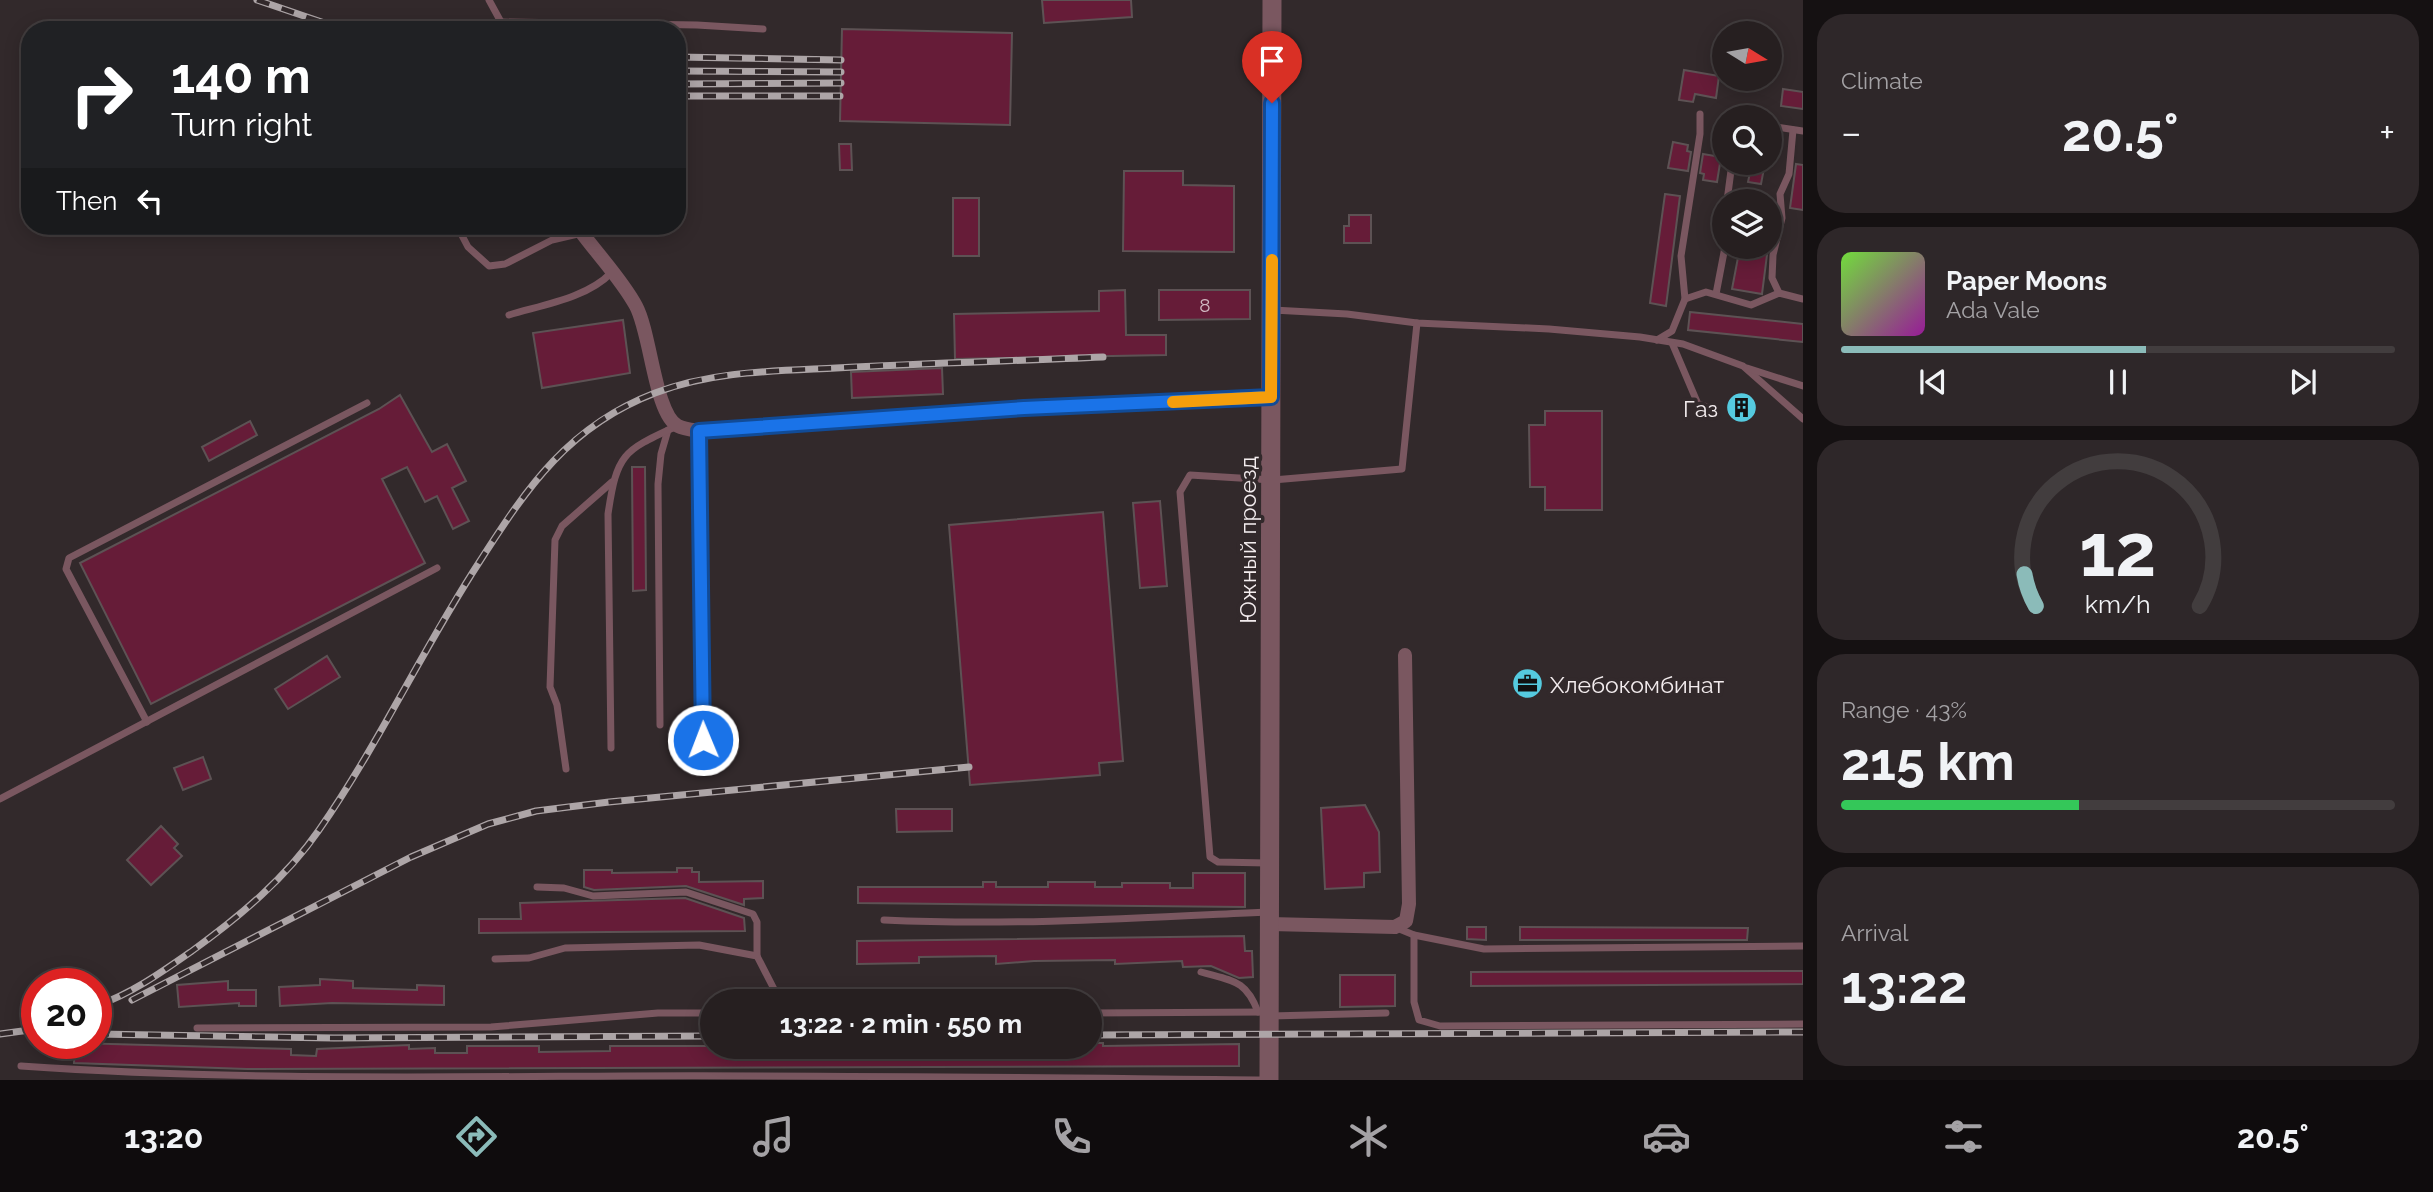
<!DOCTYPE html>
<meta charset="utf-8">
<style>
body{margin:0;font-family:Raleway,sans-serif;background:#2e2729;color:#f1f3f6;height:100vh;display:flex;flex-direction:column;font-size:26px;white-space:nowrap}
*{box-sizing:border-box;margin:0}
p{font-size:23px;color:#a4a2a5}
.icon{flex:none;width:38px;height:38px;fill:none;stroke:currentColor;stroke-width:2;stroke-linecap:round;stroke-linejoin:round}
.map{position:relative;flex:1;overflow:hidden}
.panel{display:flex;flex-direction:column;gap:14px;padding:14px;background:#151112;width:630px}
.panel>*{flex:none}
.guide{position:absolute;left:21px;top:21px;width:665px;height:214px;border-radius:28px;box-shadow:0 4px 18px #0003,0 0 0 2px #423d3e;background:#202124;color:#fff;overflow:hidden}
.needle{width:46px;rotate:101deg}
.tools{position:absolute;left:1712px;top:21px;display:grid;gap:14px}
.tools a{display:grid;place-items:center;width:70px;height:70px;border-radius:50%;background:#261f20;box-shadow:0 4px 18px #0003,0 0 0 2px #423d3e;font-size:35px}
.speed{position:absolute;left:21px;top:968px;display:flex;gap:14px;font-size:35px;font-weight:700;text-align:center}
.speed>*{display:grid;place-content:center;width:91px;height:91px;border-radius:50%;background:#261f20;box-shadow:0 4px 18px #0003,0 0 0 2px #423d3e;line-height:1}
.speed .limit{border:10px solid #d22;background:#fff;color:#111}
.pin{position:absolute;display:grid;place-items:center;width:60px;height:60px;color:#fff;margin:-72px -30px;border-radius:50% 50% 50% 0;rotate:-45deg;box-shadow:0 0 7px #0007}
.pin .icon{rotate:45deg}
.me{position:absolute;width:77px;margin:-38px;rotate:359deg;stroke-linejoin:round;filter:drop-shadow(0 0 5px #0008)}
.turn{display:flex;align-items:center;gap:24px;height:147px;padding:0 35px;font-size:32px}
.turn .icon{width:91px;height:91px;stroke-width:2.5}
.turn b{display:block;font-size:49px;line-height:60px}
.then{display:flex;align-items:center;height:66px;padding:0 35px;background:#0003;gap:14px;font-size:26px}
.big{font-size:52px;font-weight:700;line-height:1.1}
.panel .card{flex:1;display:flex;flex-direction:column;justify-content:center;gap:10px;min-width:0;padding:0 24px;border-radius:28px;background:#2e2729}
.panel .dial{align-items:center;gap:0}
.dial svg{height:182px;overflow:visible;fill:none;stroke:#423d3e;stroke-width:7;stroke-linecap:round;text-anchor:middle}
.dial text{fill:#f1f3f6;stroke:none}
.song{display:flex;align-items:center;gap:21px}
.cover{width:84px;height:84px;border-radius:10px;background:linear-gradient(135deg,hsl(100 70% 55%),hsl(300 70% 35%))}
.played{height:7px;border-radius:4px;background:linear-gradient(90deg,#8bbbb9 55%,#423d3e 55%)}
.keys{display:flex;justify-content:space-around;direction:ltr}
.heat{display:flex;justify-content:space-between;align-items:center;font-size:38px;direction:ltr}
.charge{height:10px;border-radius:5px;background:linear-gradient(90deg,#34c759 43%,#423d3e 0)}
.trip{position:absolute;left:700px;top:989px;width:402px;height:70px;border-radius:35px;background:#261f20;box-shadow:0 4px 18px #0003,0 0 0 2px #423d3e;font-weight:700;line-height:70px;text-align:center}
.tab-bar{display:flex;height:112px;justify-content:space-around;align-items:center;background:#0f0c0d;color:#a4a2a5}
.tab-bar .icon{width:49px;height:49px}
.tab-bar .active{color:#8bbbb9}
.tab-bar b{font-size:32px;color:#f1f3f6}
main{display:flex;flex:1;min-height:0}
.map>svg:first-child{display:block}
.building{fill:#661c38;stroke:#5d5254;stroke-width:2}
.lines{fill:none;stroke-linecap:round;stroke-linejoin:round}
.service{stroke:#7a5760;stroke-width:7}
.minor{stroke:#7a5760;stroke-width:14}
.tertiary{stroke:#7a5760;stroke-width:19}
.rail-casing{stroke:#ada5a7;stroke-width:7}
.rail{stroke:#32292b;stroke-width:4.5;stroke-dasharray:13;stroke-linecap:butt}
.route-casing{stroke:#114b97;stroke-width:18}
.route{stroke:#1a73e8;stroke-width:12}
.slow{stroke:#f59e0b;stroke-width:12}
.labels{text-anchor:middle;dominant-baseline:central;stroke-width:7;stroke-linejoin:round;paint-order:stroke}
.number-label{font-size:19px;fill:#d0b8c0}
.poi-label{font-size:23px;fill:#f3ecee;stroke:#32292b;text-anchor:end}
.street-label{font-size:23px;fill:#f3ecee;stroke:#32292b}
</style>
<main>
<div class="map">
<svg width="1803" height="1080" viewBox="0 0 1803 1080">
<rect width="100%" height="100%" fill="#32292b"/>
<g class="building">
<polygon points="1042,0 1131,0 1132,17 1044,23"/>
<polygon points="842,29 1012,33 1010,125 840,121"/>
<polygon points="1684,70 1719,76 1716,98 1695,94 1693,102 1679,100"/>
<polygon points="1783,89 1803,92 1803,109 1781,106"/>
<polygon points="1673,142 1688,145 1687,151 1691,152 1688,171 1668,168"/>
<polygon points="839,144 851,144 852,170 840,170"/>
<polygon points="1703,154 1721,157 1717,182 1703,180 1704,174 1700,173"/>
<polygon points="1752,163 1765,163 1761,184 1748,182"/>
<polygon points="1796,164 1803,165 1803,210 1790,208"/>
<polygon points="1124,171 1183,171 1183,185 1234,186 1234,252 1123,251"/>
<polygon points="1665,194 1680,196 1666,306 1650,303"/>
<rect x="953" y="198" width="26" height="58"/>
<polygon points="1349,215 1371,215 1371,243 1344,243 1344,226 1349,226"/>
<polygon points="1740,247 1768,247 1762,294 1732,289"/>
<polygon points="1125,290 1126,335 1166,335 1166,355 955,359 954,314 1099,311 1099,291"/>
<polygon points="1159,290 1250,290 1250,319 1159,320"/>
<polygon points="1690,312 1803,324 1803,342 1688,330"/>
<polygon points="623,320 630,373 542,388 533,333"/>
<polygon points="942,368 943,394 852,398 851,372"/>
<polygon points="400,395 432,452 447,444 466,481 452,488 469,521 453,529 437,496 425,502 407,467 382,479 425,563 151,704 80,563 379,409"/>
<polygon points="1545,411 1602,411 1602,510 1545,510 1545,487 1530,487 1529,425 1545,425"/>
<polygon points="250,421 257,435 209,461 202,447"/>
<polygon points="632,467 645,467 646,590 633,591"/>
<polygon points="1160,501 1167,586 1140,588 1133,503"/>
<polygon points="1103,512 1123,761 1099,763 1100,775 970,785 949,525"/>
<polygon points="327,656 340,677 288,709 275,689"/>
<polygon points="203,757 211,779 183,790 174,768"/>
<polygon points="1365,805 1379,832 1380,872 1364,873 1364,887 1325,889 1321,808"/>
<polygon points="896,809 952,809 952,831 897,832"/>
<polygon points="161,826 178,844 174,848 182,856 151,885 127,860"/>
<polygon points="677,868 692,868 692,872 699,872 699,882 763,881 763,898 744,899 744,905 686,886 594,890 584,887 584,870 612,870 612,873 677,872"/>
<polygon points="1193,873 1245,873 1245,907 858,903 858,887 983,887 983,882 996,882 996,887 1048,887 1048,882 1095,882 1095,887 1122,887 1122,883 1170,883 1170,888 1193,888"/>
<polygon points="685,898 744,918 745,931 479,933 479,919 521,919 520,903"/>
<polygon points="1467,927 1486,927 1486,940 1467,939"/>
<polygon points="1520,927 1748,928 1747,940 1520,940"/>
<polygon points="1244,936 1245,951 1252,951 1253,977 1239,978 1211,966 1183,967 1182,961 1115,964 1115,960 1034,961 996,964 996,956 919,957 919,963 857,964 857,941"/>
<polygon points="1803,971 1803,984 1471,986 1471,972"/>
<polygon points="1340,975 1395,975 1395,1006 1340,1007"/>
<polygon points="320,979 353,981 353,988 417,990 417,985 444,986 444,1005 332,1003 280,1006 279,987 320,985"/>
<polygon points="228,981 228,990 256,990 256,1006 239,1006 239,1003 179,1007 177,985"/>
<polygon points="75,1043 291,1049 291,1055 316,1056 317,1049 409,1045 409,1049 435,1048 435,1053 467,1053 467,1046 539,1046 539,1052 610,1051 610,1046 779,1046 780,1050 876,1050 876,1046 945,1046 945,1050 967,1050 967,1046 1090,1046 1090,1043 1103,1043 1103,1046 1239,1044 1239,1066 247,1069 74,1063"/>
</g>
<g class="lines">
<g class="service">
<polyline points="489,0 501,22 502,30"/>
<polyline points="501,22 697,25 763,29"/>
<polyline points="1769,126 1803,131"/>
<polyline points="1727,201 1732,163"/>
<polyline points="457,226 468,247 489,266 505,264 552,240 582,233 576,226"/>
<polyline points="1779,293 1772,278 1773,255 1782,218 1780,194 1789,174 1793,130"/>
<polyline points="1716,294 1725,247"/>
<polyline points="1685,299 1681,256 1700,134 1700,114"/>
<polyline points="1273,310 1347,314 1417,323 1549,329 1640,337 1683,344 1743,366 1803,419"/>
<path d="M509,315C542,305 587,298 611,273"/>
<polyline points="1657,340 1672,331 1685,299 1706,292 1751,305 1779,293 1803,299"/>
<polyline points="1672,343 1698,404 1714,409"/>
<polyline points="1747,368 1803,386"/>
<polyline points="699,432 703,740 700,743"/>
<polyline points="147,722 66,569 69,558 367,403"/>
<polyline points="660,725 658,484 661,454 668,430"/>
<path d="M611,748L608,514C617,453 623,451 677,426"/>
<polyline points="566,769 557,705 550,687 555,540 562,526 612,482"/>
<polyline points="0,799 437,568"/>
<polyline points="1267,863 1218,862 1210,857 1180,492 1190,475 1273,480 1402,469 1417,323"/>
<polyline points="537,887 564,888 593,896 686,892 753,914 757,922 757,956"/>
<path d="M884,920C1012,926 1139,918 1267,912"/>
<polyline points="1397,928 1414,935 1484,949 1803,946"/>
<polyline points="1414,935 1414,1002 1419,1020 1440,1026 1803,1024"/>
<polyline points="495,959 529,958 565,948 699,945 757,956 775,991 776,1001"/>
<path d="M1201,972C1233,981 1246,980 1258,1012"/>
<polyline points="1090,1013 1268,1012"/>
<polyline points="1271,1016 1386,1013"/>
<polyline points="197,1028 491,1027 658,1013 712,1013"/>
<path d="M21,1066C222,1080 422,1077 623,1076C838,1075 1053,1078 1269,1080"/>
</g>
<g class="minor">
<path d="M582,233C599,256 622,280 636,306C651,334 655,415 678,426C684,429 693,430 699,431L1024,408L1271,397"/>
<polyline points="1268,924 1395,927 1406,921 1409,904 1405,655"/>
</g>
<polyline class="tertiary" points="1269,1080 1272,0"/>
<defs>
<g id="rail">
<polyline points="257,0 345,30"/>
<polyline points="677,57 841,60"/>
<polyline points="677,71 841,72"/>
<polyline points="677,84 841,83"/>
<polyline points="677,96 840,96"/>
<polyline points="132,1000 411,857 488,824 536,811 609,802 969,767"/>
<path d="M96,1006C131,994 162,972 192,951C239,917 286,878 319,830C379,744 423,648 480,561C528,486 569,426 655,393C712,371 775,371 836,368C925,363 1014,361 1103,357"/>
<polyline points="0,1034 37,1029"/>
<polyline points="96,1034 334,1038 712,1036"/>
<polyline points="1090,1035 1803,1032"/>
</g>
</defs>
<use href="#rail" class="rail-casing"/>
<use href="#rail" class="rail"/>
</g>
<g class="lines">
<defs>
<polyline id="route" points="703,740 699,431 1024,408 1271,397 1272,103"/>
</defs>
<use href="#route" class="route-casing"/>
<use href="#route" class="route"/>
<polyline class="slow" points="1173,402 1271,397 1272,260"/>
</g>
<defs>
<symbol id="building-disc" viewBox="-11 -11 22 22"><circle r="9.5" fill="#55cadf" stroke="#32292b"/><path d="M-4-6H4V6H1V3H-1V6H-4ZM-2.5-4.3h1.7v1.8h-1.7ZM.8-4.3h1.7v1.8H.8ZM-2.5-1h1.7V.8h-1.7ZM.8-1h1.7V.8H.8Z" fill="#111"/></symbol>
<symbol id="office-disc" viewBox="-11 -11 22 22"><circle r="9.5" fill="#55cadf" stroke="#32292b"/><path d="M-6-3h4V-5.5h4V-3h4V5H-6ZM-1-4.5V-3h2v-1.5ZM-6 0V1H6V0Z" fill="#111"/></symbol>
</defs>
<g fill-rule="evenodd">
<use href="#building-disc" x="1724" y="390" width="35" height="35"/>
<use href="#office-disc" x="1510" y="666" width="35" height="35"/>
</g>
<g class="labels">
<g class="number-label">
<text x="1205" y="305">8</text>
</g>
<g class="poi-label">
<text x="1718" y="408">Газ</text>
<text x="1550" y="684" text-anchor="start">Хлебокомбинат</text>
</g>
<g class="street-label">
<text transform="translate(1247 540) rotate(-90)">Южный проезд</text>
</g>
</g>
</svg>
<div class="tools">
<a><svg class="needle" viewBox="-14 -14 28 28"><path d="M0-13l5 13h-10z" fill="#e53935"/><path d="M0 13l5-13h-10z" fill="#a4a2a5"/></svg></a>
<a><svg class="icon" aria-label="search" viewBox="0 0 24 24"><circle cx="10" cy="10" r="6"/><path d="M15 15l6 6"/></svg></a>
<a><svg class="icon" aria-label="layers" viewBox="0 0 24 24"><path d="M12 4l9 5-9 5-9-5zM3 14l9 5 9-5"/></svg></a>
</div>
<div class="speed"><div class="limit">20</div></div>
<div class="pin" style="left:1272px;top:103px;background:#d93025"><svg class="icon" aria-label="arrive" viewBox="0 0 24 24"><path d="M6 21V4h12l-3 4 3 4H6"/></svg></div>
<svg class="me" style="left:703px;top:740px" viewBox="-20 -20 40 40"><circle r="17" fill="#1a73e8" stroke="#fff" stroke-width="3"/><path d="M0-11L8 9 0 5-8 9z" fill="#fff"/></svg>
<div class="trip">13:22 · 2 min · 550 m</div>
<div class="guide">
<div class="turn"><svg class="icon" aria-label="right" viewBox="0 0 24 24"><path d="M7 20v-9h11M14 6l5 5-5 5"/></svg><div><b>140 m</b>Turn right</div></div>
<div class="then">Then<svg class="icon" aria-label="left" viewBox="0 0 24 24"><path d="M17 20v-9H6M10 6l-5 5 5 5"/></svg></div>
</div>
</div>
<section class="panel">
<div class="card"><p>Climate</p>
<div class="heat"><a>−</a><b class="big">20.5°</b><a>+</a></div>
</div>
<div class="card">
<div class="song"><i class="cover"></i><div><b>Paper Moons</b><p>Ada Vale</p></div></div>
<div class="played"></div>
<div class="keys"><svg class="icon" aria-label="previous" viewBox="0 0 24 24"><path d="M18 5L8 12l10 7zM5 5v14"/></svg><svg class="icon" aria-label="pause" viewBox="0 0 24 24"><path d="M8 5v14M16 5v14"/></svg><svg class="icon" aria-label="next" viewBox="0 0 24 24"><path d="M6 5l10 7-10 7zM19 5v14"/></svg></div>
</div>
<div class="card dial"><svg viewBox="0 0 100 80">
<path d="M14 69A42 42 0 1 1 86 69"/>
<path d="M14 69A42 42 0 0 1 9 55" stroke="#8bbbb9"/>
<text x="50" y="56" font-size="32" font-weight="700">12</text>
<text x="50" y="72" font-size="11">km/h</text>
</svg></div>
<div class="card"><p>Range · 43%</p><b class="big">215 km</b><div class="charge"></div></div>
<div class="card"><p>Arrival</p><b class="big">13:22</b></div>
</section>
</main>
<nav class="tab-bar">
<b>13:20</b>
<svg class="icon active" aria-label="directions" viewBox="0 0 24 24"><path d="M12 3l9 9-9 9-9-9zM9 14v-3h6M13 9l2 2-2 2"/></svg>
<svg class="icon" aria-label="music" viewBox="0 0 24 24"><path d="M9 18V5l10-2v13"/><circle cx="6" cy="18" r="3"/><circle cx="16" cy="16" r="3"/></svg>
<svg class="icon" aria-label="phone" viewBox="0 0 24 24"><path d="M5 4h4l2 5-3 2q2 4 5 5l2-3 5 2v4C11 20 4 13 5 4z"/></svg>
<svg class="icon" aria-label="climate" viewBox="0 0 24 24"><path d="M12 3v18M4 7l16 10M4 17L20 7"/></svg>
<svg class="icon" aria-label="car" viewBox="0 0 24 24"><path d="M5 17H2v-5l4-1 3-4h7l3 4 3 1v5h-3M9 17h6M6 11h13"/><circle cx="7" cy="17" r="2"/><circle cx="17" cy="17" r="2"/></svg>
<svg class="icon" aria-label="filters" viewBox="0 0 24 24"><path d="M4 7h16M4 17h16"/><circle cx="9" cy="7" r="2"/><circle cx="15" cy="17" r="2"/></svg>
<b>20.5°</b>
</nav>
